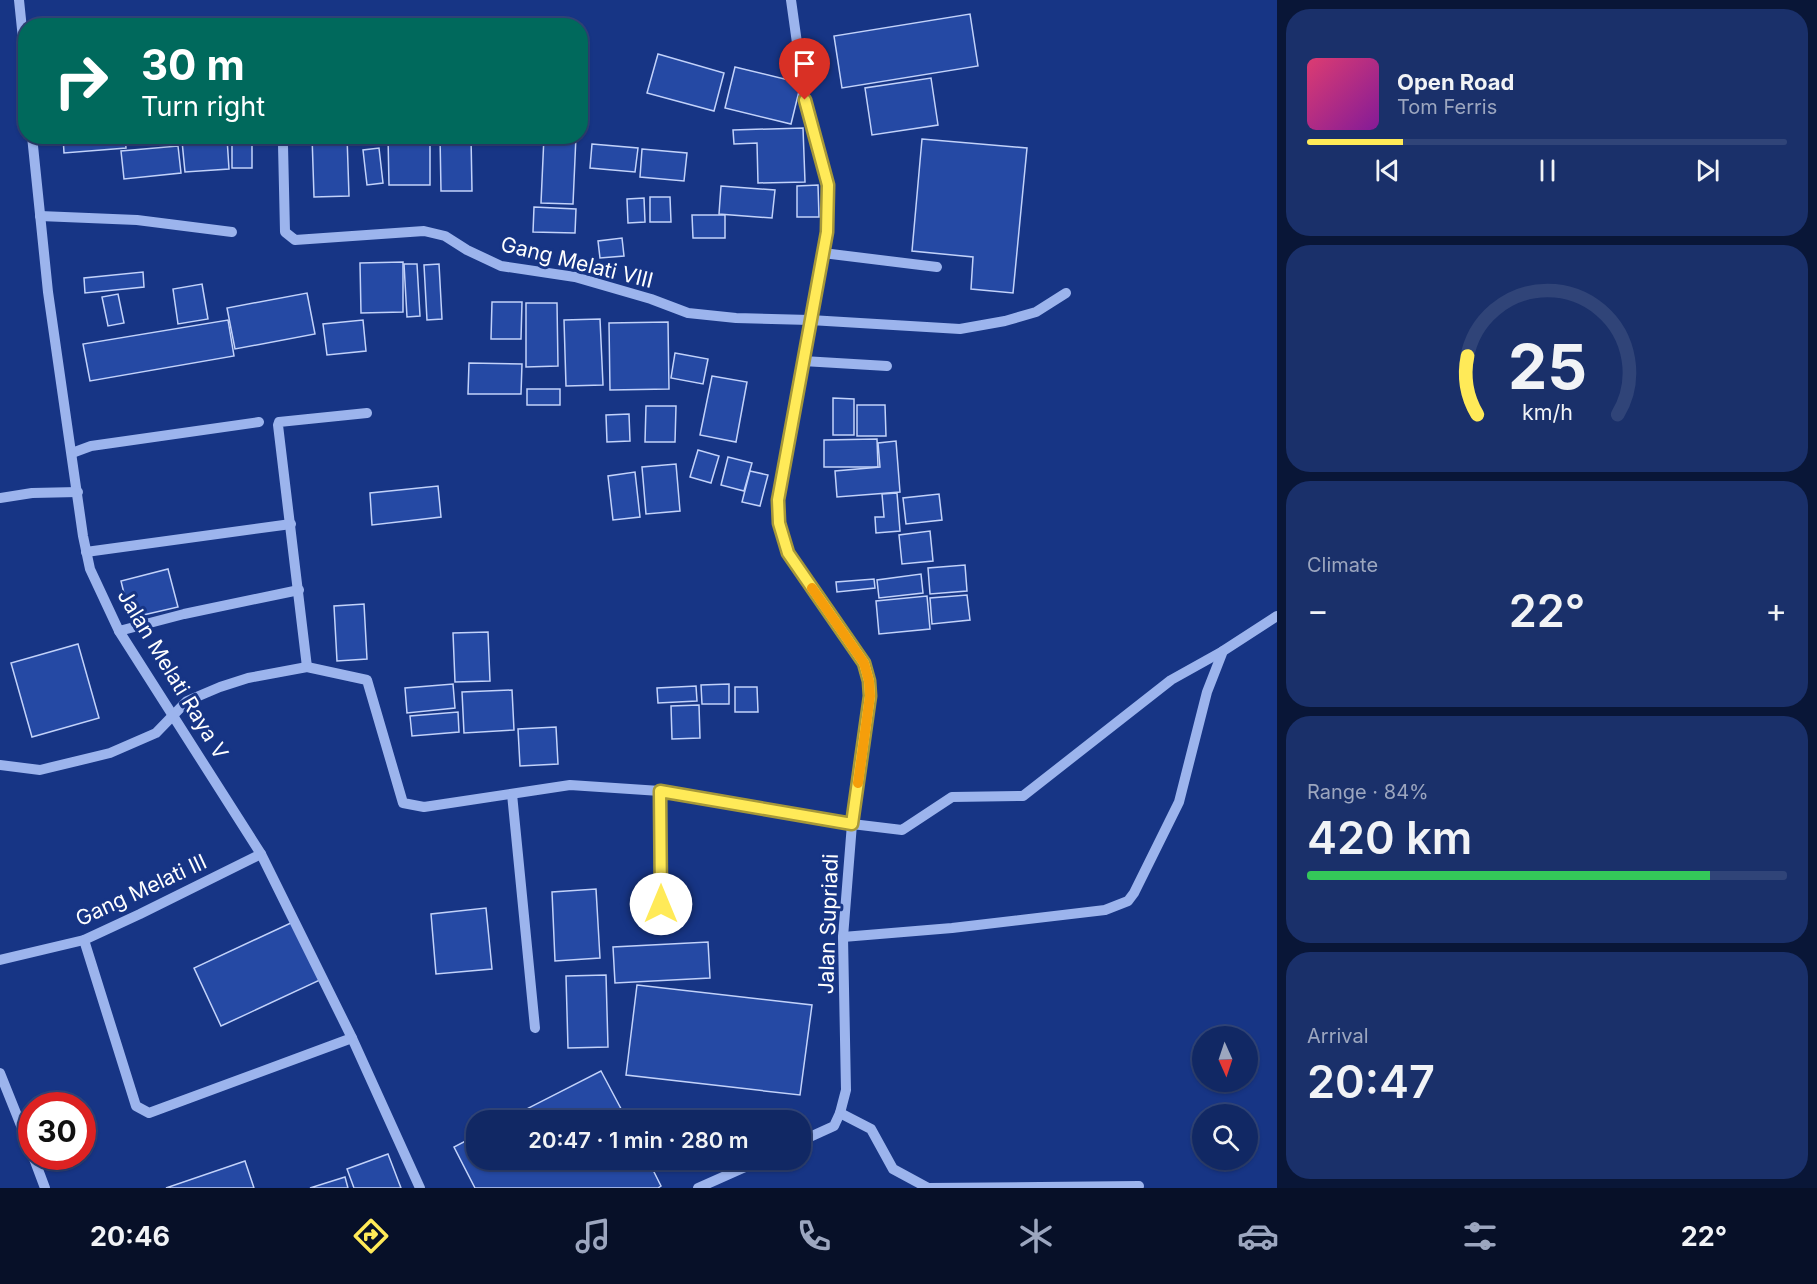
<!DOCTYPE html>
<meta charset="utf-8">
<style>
body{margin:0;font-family:Inter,sans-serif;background:#1a306a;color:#f1f3f6;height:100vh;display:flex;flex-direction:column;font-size:22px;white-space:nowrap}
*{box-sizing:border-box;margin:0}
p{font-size:20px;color:#9ca6bf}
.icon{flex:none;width:33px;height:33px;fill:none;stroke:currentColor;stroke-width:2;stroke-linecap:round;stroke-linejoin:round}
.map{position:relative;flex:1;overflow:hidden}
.side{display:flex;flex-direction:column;gap:9px;padding:9px;background:#091637;width:540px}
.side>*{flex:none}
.hud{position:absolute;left:18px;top:18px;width:570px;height:126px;border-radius:24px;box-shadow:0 2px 4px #0004,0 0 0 2px #304478;background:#00695c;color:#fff;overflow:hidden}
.needle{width:39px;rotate:177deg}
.tools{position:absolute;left:1192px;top:1026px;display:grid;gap:12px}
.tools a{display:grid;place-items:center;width:66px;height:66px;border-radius:50%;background:#112864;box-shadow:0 2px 4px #0004,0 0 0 2px #304478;font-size:30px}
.speed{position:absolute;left:18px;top:1092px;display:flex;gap:12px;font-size:30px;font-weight:700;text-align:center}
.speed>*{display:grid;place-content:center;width:78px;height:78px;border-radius:50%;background:#112864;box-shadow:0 2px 4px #0004,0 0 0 2px #304478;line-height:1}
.speed .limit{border:9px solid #d22;background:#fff;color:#111}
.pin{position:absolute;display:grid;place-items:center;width:51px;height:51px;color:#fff;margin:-62px -26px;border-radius:50% 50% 50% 0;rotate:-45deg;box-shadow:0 0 6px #0007}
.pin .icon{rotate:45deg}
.me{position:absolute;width:66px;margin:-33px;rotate:0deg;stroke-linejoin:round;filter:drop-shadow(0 0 4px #0008)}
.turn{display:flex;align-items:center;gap:21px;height:126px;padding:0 24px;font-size:27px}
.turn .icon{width:78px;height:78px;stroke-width:2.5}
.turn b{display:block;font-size:42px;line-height:51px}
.big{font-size:45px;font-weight:600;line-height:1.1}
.side .tile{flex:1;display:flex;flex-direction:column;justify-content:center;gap:9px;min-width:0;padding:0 21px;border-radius:24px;background:#1a306a}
.side .dial{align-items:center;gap:0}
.dial svg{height:156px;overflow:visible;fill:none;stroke:#304478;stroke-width:7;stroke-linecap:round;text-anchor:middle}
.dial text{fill:#f1f3f6;stroke:none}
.song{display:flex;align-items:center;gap:18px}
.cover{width:72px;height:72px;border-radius:9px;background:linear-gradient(135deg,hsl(340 70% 55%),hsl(290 70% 35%))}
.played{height:6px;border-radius:3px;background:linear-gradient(90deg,#ffea58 20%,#304478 20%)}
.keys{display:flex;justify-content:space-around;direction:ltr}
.heat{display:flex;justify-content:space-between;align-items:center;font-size:33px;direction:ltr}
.charge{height:9px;border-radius:4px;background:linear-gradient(90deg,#34c759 84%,#304478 0)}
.trip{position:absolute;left:466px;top:1110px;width:345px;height:60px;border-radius:24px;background:#112864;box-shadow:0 2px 4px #0004,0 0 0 2px #304478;font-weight:600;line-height:60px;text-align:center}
.tabs{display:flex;height:96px;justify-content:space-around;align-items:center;background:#071028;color:#9ca6bf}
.tabs .icon{width:42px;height:42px}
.tabs .selected{color:#ffea58}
.tabs b{font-size:27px;color:#f1f3f6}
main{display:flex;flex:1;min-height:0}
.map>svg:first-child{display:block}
.building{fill:#2549a4;stroke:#c2d2fa;stroke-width:1.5}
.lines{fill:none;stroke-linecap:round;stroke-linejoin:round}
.minor{stroke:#9cb4ed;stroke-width:10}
.route-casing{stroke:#a69839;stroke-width:15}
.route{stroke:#ffea58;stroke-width:10}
.slow{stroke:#f59e0b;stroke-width:10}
.labels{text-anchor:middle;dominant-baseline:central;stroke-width:6;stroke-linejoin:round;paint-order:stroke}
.street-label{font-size:21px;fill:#fff;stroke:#173585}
</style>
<main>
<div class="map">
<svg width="1277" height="1188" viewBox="0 0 1277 1188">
<rect width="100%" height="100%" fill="#173585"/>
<g class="building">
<polygon points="970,14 978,66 842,88 834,36"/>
<polygon points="658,54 724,73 714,111 647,93"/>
<polygon points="735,67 801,83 791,124 725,108"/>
<polygon points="931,78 938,125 872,135 865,88"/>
<polygon points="803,128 805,182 758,183 757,143 734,144 733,130"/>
<polygon points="63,136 125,136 126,148 64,153"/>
<rect x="232" y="136" width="20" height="32"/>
<polygon points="312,136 347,136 349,196 314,197"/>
<polygon points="388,136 430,136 430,185 389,185"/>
<polygon points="440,136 471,136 472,191 441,191"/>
<polygon points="544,136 576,136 573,204 541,203"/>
<polygon points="227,138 229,169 185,172 182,141"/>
<polygon points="922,139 1027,148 1013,293 971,289 973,257 912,251"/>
<polygon points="592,144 638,148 635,172 590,168"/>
<polygon points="178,146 181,173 124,179 121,151"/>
<polygon points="379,148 383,183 367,185 363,150"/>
<polygon points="642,149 687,153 684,181 640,177"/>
<polygon points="818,185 819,217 797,217 797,186"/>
<polygon points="721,186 775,190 772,218 719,214"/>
<polygon points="650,197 670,197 671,222 650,222"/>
<polygon points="644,198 645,222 628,223 627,199"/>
<polygon points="534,207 576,209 575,233 533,232"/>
<polygon points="692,215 725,215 725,238 693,238"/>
<polygon points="622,238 624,256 600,258 598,241"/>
<polygon points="403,262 403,312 361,313 360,263"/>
<polygon points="404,264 417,264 420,316 407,317"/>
<polygon points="439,264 442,319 427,320 424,265"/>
<polygon points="143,272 144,287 85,293 84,278"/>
<polygon points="202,284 208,319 178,324 173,289"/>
<polygon points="307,293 315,334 235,349 227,308"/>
<polygon points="118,294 124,323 108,326 102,297"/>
<polygon points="492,302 522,302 521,339 491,339"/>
<polygon points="526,303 557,303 558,366 526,367"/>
<polygon points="600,319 603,385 566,386 564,320"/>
<polygon points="228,320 234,356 90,381 83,344"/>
<polygon points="363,320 366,351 327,355 323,324"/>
<polygon points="668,322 669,389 610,390 609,323"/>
<polygon points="675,353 708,359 703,384 671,378"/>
<polygon points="469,363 522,364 521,394 468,394"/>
<polygon points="712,376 747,382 736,442 700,435"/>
<rect x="527" y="389" width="33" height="16"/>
<polygon points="833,398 854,399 854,435 833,435"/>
<polygon points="857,405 885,405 886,436 857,436"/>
<polygon points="646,406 676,406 675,442 645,442"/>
<polygon points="629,414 630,441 607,442 606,415"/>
<polygon points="877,439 878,467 824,467 824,440"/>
<polygon points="896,441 900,492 837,497 835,471 880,467 878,443"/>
<polygon points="698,450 719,456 711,483 690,477"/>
<polygon points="728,457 752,463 744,491 721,485"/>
<polygon points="676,464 680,511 646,514 642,467"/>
<polygon points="750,471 768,475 760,506 742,502"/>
<polygon points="635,472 640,517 613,520 608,476"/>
<polygon points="438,486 441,517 372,525 370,493"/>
<polygon points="897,493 900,531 876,533 875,517 884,517 882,494"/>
<polygon points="939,494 942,520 906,524 903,498"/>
<polygon points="930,531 933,561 902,564 899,535"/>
<polygon points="965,565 967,591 930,594 928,568"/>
<polygon points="168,569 178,607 130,618 121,581"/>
<polygon points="921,574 923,593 879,598 877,580"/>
<polygon points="874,579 875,588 837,592 836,582"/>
<polygon points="967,595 970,620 932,624 930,598"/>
<polygon points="927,596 930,629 879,634 876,601"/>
<polygon points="364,604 367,659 337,661 334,606"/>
<polygon points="488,632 490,681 455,682 453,633"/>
<polygon points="78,644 99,718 32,737 11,663"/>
<polygon points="453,684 455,708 407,713 405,688"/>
<polygon points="729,684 729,704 702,704 701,685"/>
<polygon points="696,686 697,701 658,703 657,688"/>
<polygon points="735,687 757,687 758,712 735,712"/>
<polygon points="512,690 514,730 464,733 462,692"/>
<polygon points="699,705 700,738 672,739 671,706"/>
<polygon points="458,712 459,732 412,736 410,716"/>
<polygon points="556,727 558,764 520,766 518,729"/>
<polygon points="596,889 600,958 555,961 552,892"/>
<polygon points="486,908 492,969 436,974 431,914"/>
<polygon points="293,922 320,980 221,1026 194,968"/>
<polygon points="708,942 710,978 615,983 613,947"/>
<polygon points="606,975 608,1047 568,1048 566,976"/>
<polygon points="637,985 812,1005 800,1095 626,1075"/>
<polygon points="601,1071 627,1120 505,1120"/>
<polygon points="477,1135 477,1160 648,1160 661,1186 658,1188 475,1188 454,1147"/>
<polygon points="388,1154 401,1188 354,1188 347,1169"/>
<polygon points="245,1161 254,1188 166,1188"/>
<polygon points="345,1177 348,1188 310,1188"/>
</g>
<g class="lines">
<g class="minor">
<polyline points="19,0 26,68"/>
<polyline points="791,0 805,100 828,185 827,232 778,500 779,523 788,553 864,663 869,681 870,696 852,824 843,937 846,1090 840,1113 834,1126 801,1141"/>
<polyline points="32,136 48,292 83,536 90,569 119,631 261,854 352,1038 420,1188"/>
<polyline points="283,145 285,232 295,240 424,231 445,236 467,250 501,266 575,277 651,299 688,313 736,318 810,320 960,329 1005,321 1036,312 1066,293"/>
<polyline points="40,216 137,220 232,232"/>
<polyline points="823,253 937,267"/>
<polyline points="803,361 887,366"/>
<polyline points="72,453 91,446 259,422"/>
<polyline points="0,498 32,493 78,492"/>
<polyline points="86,552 291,524"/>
<polyline points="119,631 184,614 299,590"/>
<polyline points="307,667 278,425 279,422 367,413"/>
<polyline points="0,765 40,770 110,753 156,733 187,701 220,687 248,678 307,667 367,680 403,803 424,807 570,785 660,791 661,904"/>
<polyline points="660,791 852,824 902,830 952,797 1023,796 1171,680 1223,651"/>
<polyline points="512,794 535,1028"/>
<polyline points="843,937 952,928 1105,910 1128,901 1134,893 1179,802 1207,692 1223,651 1277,616"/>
<polyline points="84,940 136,1106 149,1113 352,1038"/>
<polyline points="0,960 84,940 140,914 261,854"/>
<polyline points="0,1073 32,1153"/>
<polyline points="840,1113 871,1129 893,1169 928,1188 1139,1186"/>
<polyline points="33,1156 45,1188"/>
<polyline points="698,1188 761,1160"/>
</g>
</g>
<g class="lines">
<defs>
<polyline id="route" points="661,904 660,791 852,824 870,696 869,681 864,663 788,553 779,523 778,500 827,232 828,185 805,100"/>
</defs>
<use href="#route" class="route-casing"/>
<use href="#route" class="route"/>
<polyline class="slow" points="812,588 864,663 869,681 870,696 858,783"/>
</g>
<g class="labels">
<g class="street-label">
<text transform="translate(577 262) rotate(14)">Gang Melati VIII</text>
<text transform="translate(173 674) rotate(59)">Jalan Melati Raya V</text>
<text transform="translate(141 890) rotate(-25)">Gang Melati III</text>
<text transform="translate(828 924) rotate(-88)">Jalan Supriadi</text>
</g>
</g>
</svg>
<div class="tools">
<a><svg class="needle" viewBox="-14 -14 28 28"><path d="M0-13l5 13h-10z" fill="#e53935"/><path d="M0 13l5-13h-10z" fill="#9ca6bf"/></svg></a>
<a><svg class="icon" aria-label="search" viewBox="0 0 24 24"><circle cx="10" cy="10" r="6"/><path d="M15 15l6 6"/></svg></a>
</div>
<div class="speed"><div class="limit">30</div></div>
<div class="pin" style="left:805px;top:100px;background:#d93025"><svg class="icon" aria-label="arrive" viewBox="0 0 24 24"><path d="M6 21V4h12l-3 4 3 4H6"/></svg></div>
<svg class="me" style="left:661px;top:904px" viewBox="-20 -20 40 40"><circle r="19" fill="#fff"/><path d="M0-13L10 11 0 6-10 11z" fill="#ffea58"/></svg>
<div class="trip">20:47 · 1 min · 280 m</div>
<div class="hud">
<div class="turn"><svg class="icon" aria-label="right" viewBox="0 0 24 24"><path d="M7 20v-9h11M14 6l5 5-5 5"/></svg><div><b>30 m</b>Turn right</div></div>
</div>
</div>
<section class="side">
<div class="tile">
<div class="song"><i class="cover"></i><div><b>Open Road</b><p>Tom Ferris</p></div></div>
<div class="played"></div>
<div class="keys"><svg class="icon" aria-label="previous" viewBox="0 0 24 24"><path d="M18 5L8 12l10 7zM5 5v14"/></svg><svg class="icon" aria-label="pause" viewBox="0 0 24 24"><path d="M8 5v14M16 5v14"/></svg><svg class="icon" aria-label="next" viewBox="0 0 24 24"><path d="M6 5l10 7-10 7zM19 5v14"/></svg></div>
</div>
<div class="tile dial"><svg viewBox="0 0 100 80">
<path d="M14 69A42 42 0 1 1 86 69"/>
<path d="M14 69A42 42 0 0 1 9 39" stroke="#ffea58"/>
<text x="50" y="56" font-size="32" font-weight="700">25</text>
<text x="50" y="72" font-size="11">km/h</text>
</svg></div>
<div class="tile"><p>Climate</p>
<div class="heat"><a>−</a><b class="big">22°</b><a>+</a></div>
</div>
<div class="tile"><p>Range · 84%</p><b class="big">420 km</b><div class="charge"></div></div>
<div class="tile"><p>Arrival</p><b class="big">20:47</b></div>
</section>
</main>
<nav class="tabs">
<b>20:46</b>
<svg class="icon selected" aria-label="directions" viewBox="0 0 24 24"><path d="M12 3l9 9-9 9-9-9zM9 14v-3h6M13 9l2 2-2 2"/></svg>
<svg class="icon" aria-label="music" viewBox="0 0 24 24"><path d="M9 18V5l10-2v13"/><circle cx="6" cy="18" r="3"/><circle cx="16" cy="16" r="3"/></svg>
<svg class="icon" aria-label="phone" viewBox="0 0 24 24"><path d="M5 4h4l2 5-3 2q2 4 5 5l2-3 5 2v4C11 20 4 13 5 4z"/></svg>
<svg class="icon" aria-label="climate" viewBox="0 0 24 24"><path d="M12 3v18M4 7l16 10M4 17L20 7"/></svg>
<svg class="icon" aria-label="car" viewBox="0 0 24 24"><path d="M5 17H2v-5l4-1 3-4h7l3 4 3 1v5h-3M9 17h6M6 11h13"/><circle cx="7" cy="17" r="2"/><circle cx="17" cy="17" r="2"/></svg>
<svg class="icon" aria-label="filters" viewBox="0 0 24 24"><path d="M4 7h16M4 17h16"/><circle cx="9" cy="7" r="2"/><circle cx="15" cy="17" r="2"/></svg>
<b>22°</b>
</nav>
